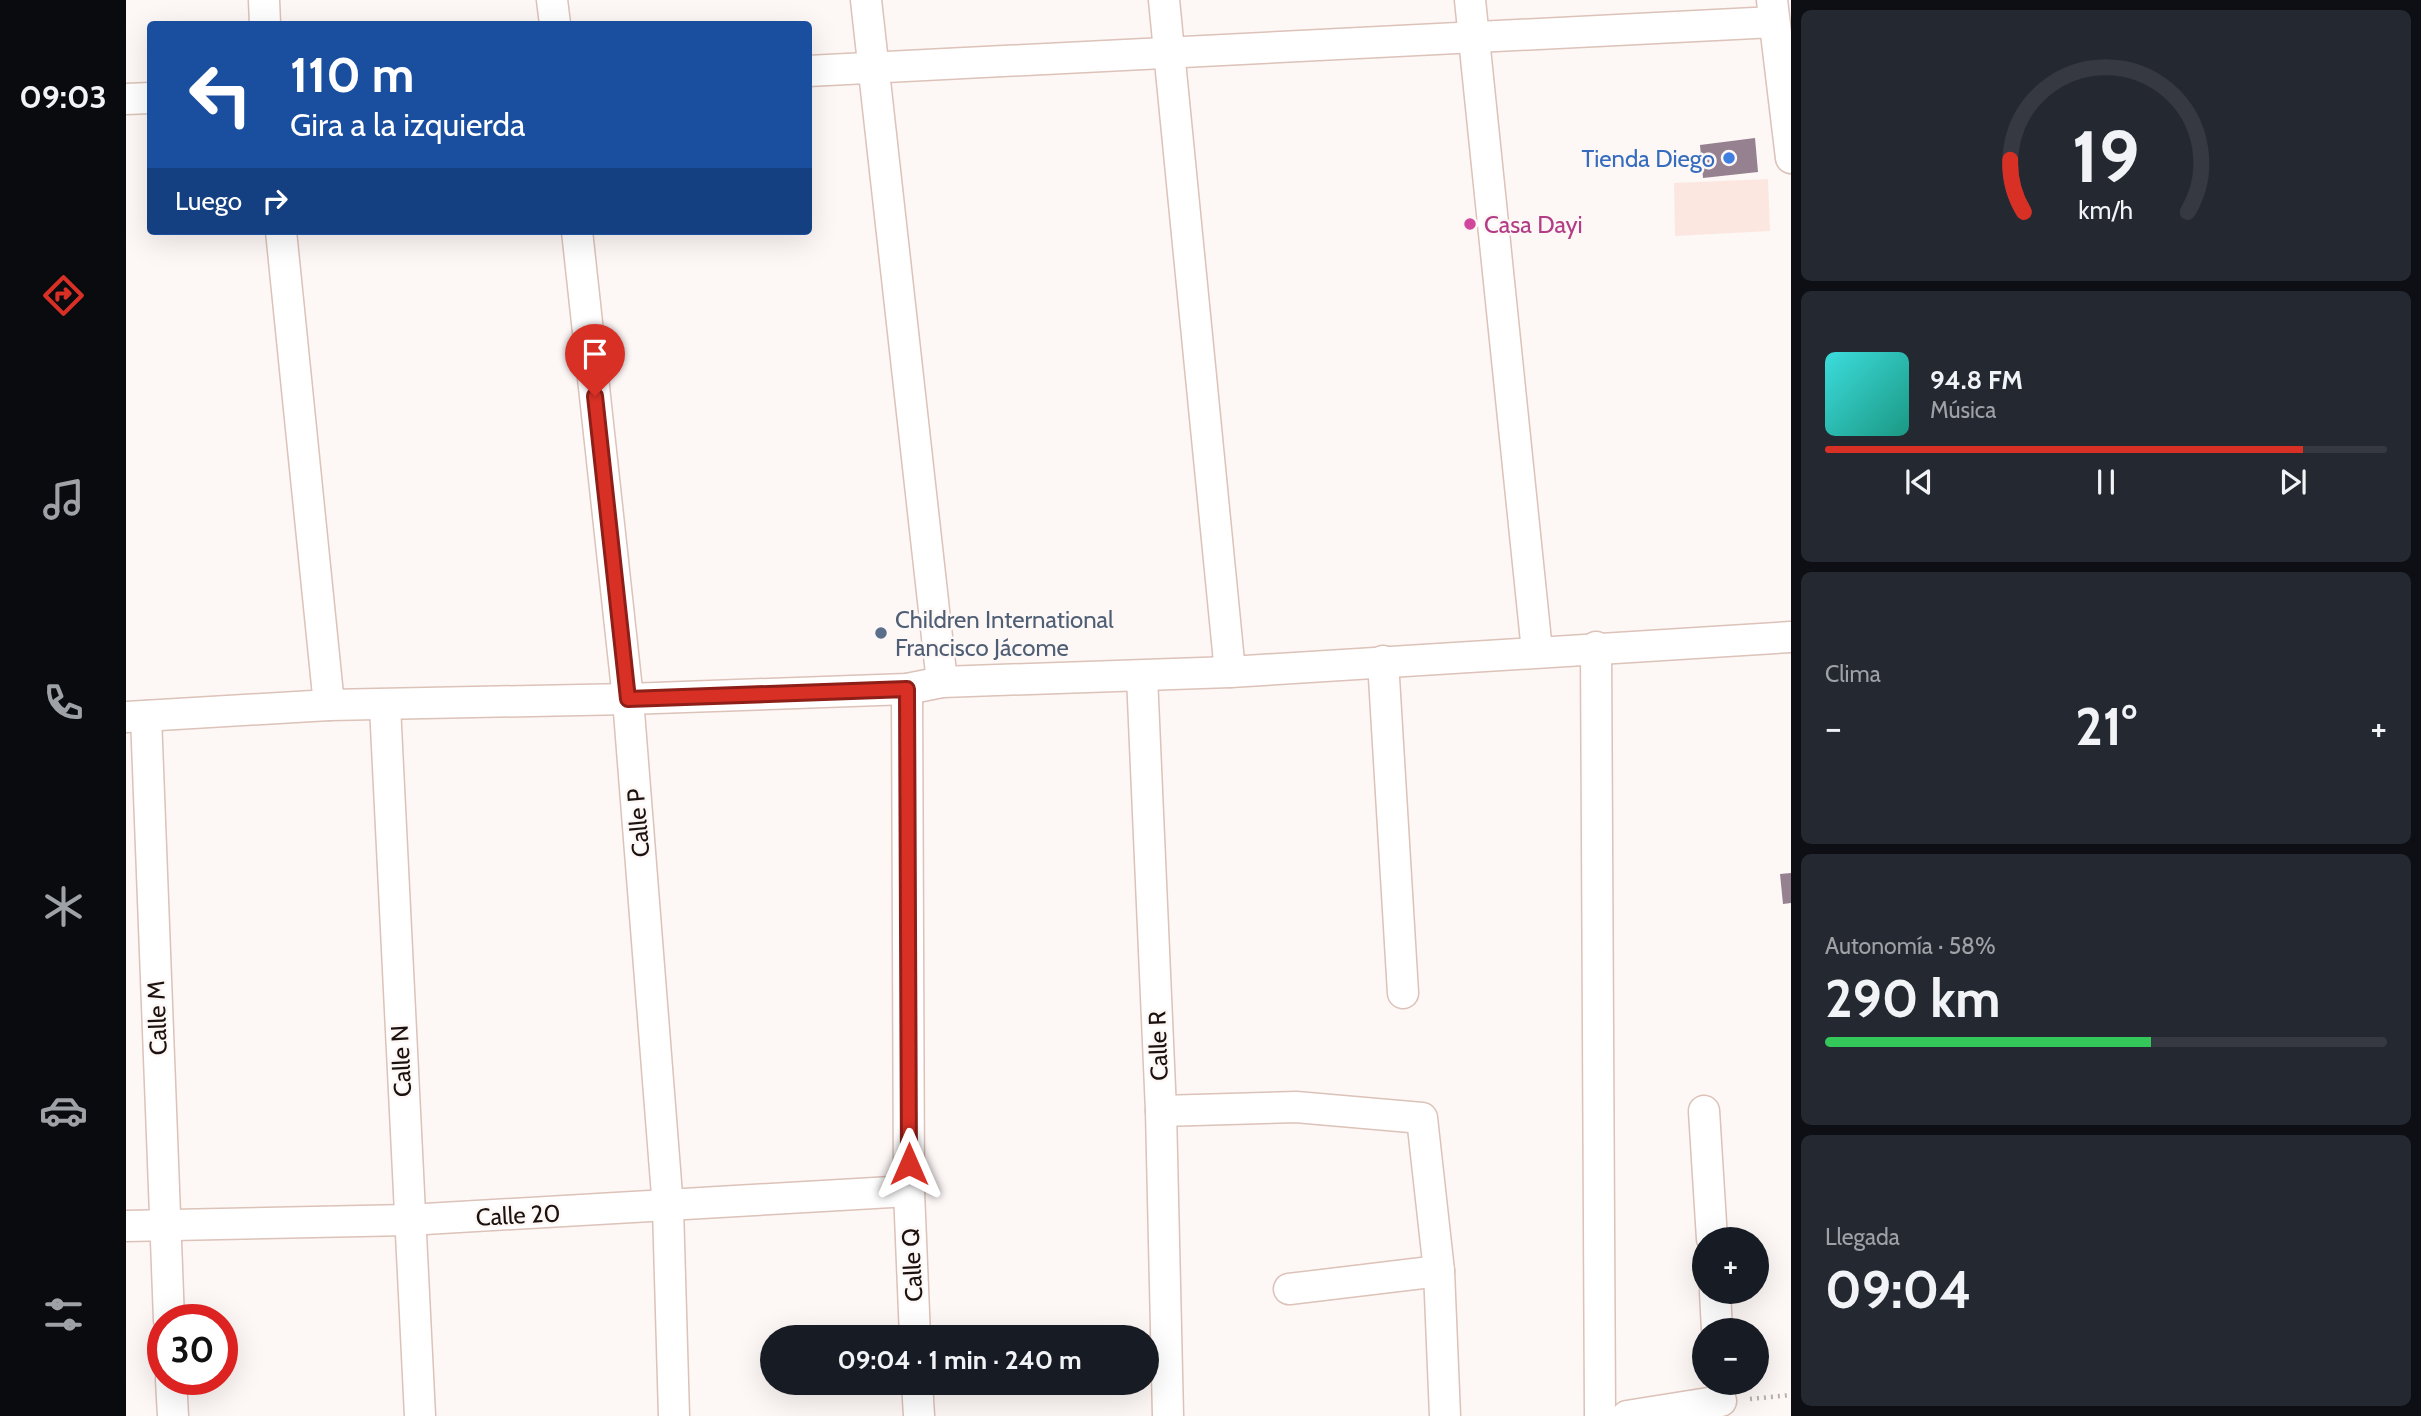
<!DOCTYPE html>
<html lang="es">
<meta charset="utf-8">
<style>
body{margin:0;font-family:Cabin,sans-serif;background:#242831;color:#f1f3f6;height:100vh;display:flex;flex-direction:column;font-size:26px;white-space:nowrap}
*{box-sizing:border-box;margin:0}
p{font-size:23px;color:#9ea1a6}
.icon{flex:none;width:38px;height:38px;fill:none;stroke:currentColor;stroke-width:2;stroke-linecap:round;stroke-linejoin:round}
.map{position:relative;flex:1;overflow:hidden}
.sheet{display:flex;flex-direction:column;gap:10px;padding:10px;background:#0d0f14;width:630px}
.sheet>*{flex:none}
.banner{position:absolute;left:21px;top:21px;width:665px;height:214px;border-radius:7px;box-shadow:0 7px 28px #0002;background:#1a4fa0;color:#fff;overflow:hidden}
.fabs{position:absolute;left:1566px;top:1227px;display:grid;gap:14px}
.fabs a{display:grid;place-items:center;width:77px;height:77px;border-radius:50%;background:#171b24;box-shadow:0 7px 28px #0002;font-size:35px}
.speed{position:absolute;left:21px;top:1304px;display:flex;gap:14px;font-size:35px;font-weight:700;text-align:center}
.speed>*{display:grid;place-content:center;width:91px;height:91px;border-radius:50%;background:#171b24;box-shadow:0 7px 28px #0002;line-height:1}
.speed .limit{border:10px solid #d22;background:#fff;color:#111}
.pin{position:absolute;display:grid;place-items:center;width:60px;height:60px;color:#fff;margin:-72px -30px;border-radius:50% 50% 50% 0;rotate:-45deg;box-shadow:0 0 7px #0007}
.pin .icon{rotate:45deg}
.me{position:absolute;width:77px;margin:-38px;rotate:0deg;stroke-linejoin:round;filter:drop-shadow(0 0 5px #0008)}
.turn{display:flex;align-items:center;gap:24px;height:147px;padding:0 28px;font-size:32px}
.turn .icon{width:91px;height:91px;stroke-width:2.5}
.turn b{display:block;font-size:49px;line-height:60px}
.then{display:flex;align-items:center;height:66px;padding:0 28px;background:#0003;gap:14px;font-size:26px}
.big{font-size:52px;font-weight:700;line-height:1.1}
.sheet .card{flex:1;display:flex;flex-direction:column;justify-content:center;gap:10px;min-width:0;padding:0 24px;border-radius:10px;background:#242831}
.sheet .dial{align-items:center;gap:0}
.dial svg{height:182px;overflow:visible;fill:none;stroke:#363941;stroke-width:7;stroke-linecap:round;text-anchor:middle}
.dial text{fill:#f1f3f6;stroke:none}
.song{display:flex;align-items:center;gap:21px}
.cover{width:84px;height:84px;border-radius:10px;background:linear-gradient(135deg,hsl(180 70% 55%),hsl(170 70% 35%))}
.played{height:7px;border-radius:4px;background:linear-gradient(90deg,#d93025 85%,#363941 85%)}
.keys{display:flex;justify-content:space-around;direction:ltr}
.heat{display:flex;justify-content:space-between;align-items:center;font-size:38px;direction:ltr}
.charge{height:10px;border-radius:5px;background:linear-gradient(90deg,#34c759 58%,#363941 0)}
.trip{position:absolute;left:634px;top:1325px;width:399px;height:70px;border-radius:35px;background:#171b24;box-shadow:0 7px 28px #0002;font-weight:700;line-height:70px;text-align:center}
main{display:flex;flex:1;min-height:0}
.menu{display:flex;flex-direction:column;width:126px;justify-content:space-around;align-items:center;background:#090b0e;color:#9ea1a6}
.menu .icon{width:49px;height:49px}
.menu .selected{color:#d93025}
.menu b{font-size:32px;color:#f1f3f6}
.map>svg:first-child{display:block}
.built{fill:#fce7e0}
.building{fill:#95818f}
.lines{fill:none;stroke-linecap:round;stroke-linejoin:round}
.minor-casing{stroke:#dcc2b8;stroke-width:33}
.path{stroke:#b8b1af;stroke-width:4.5;stroke-dasharray:2 5;stroke-linecap:butt}
.minor{stroke:#fff;stroke-width:30}
.route-casing{stroke:#8d1f18;stroke-width:18}
.route{stroke:#d93025;stroke-width:12}
.shop-dot{fill:#3f7fe0;stroke:#fdf7f6;stroke-width:2.5}
.hotel-dot{fill:#d1479c;stroke:#fdf7f6;stroke-width:2.5}
.service-dot{fill:#5c6f8a;stroke:#fdf7f6;stroke-width:2.5}
.labels{text-anchor:middle;dominant-baseline:central;stroke-width:5;stroke-linejoin:round;paint-order:stroke}
.shop-label{font-size:24px;fill:#366cbe;stroke:#fdf7f6;text-anchor:end}
.hotel-label{font-size:24px;fill:#b23c85;stroke:#fdf7f6;text-anchor:start}
.service-label{font-size:24px;fill:#4e5e75;stroke:#fdf7f6;text-anchor:start}
.street-label{font-size:24px;fill:#1b120f;stroke:#fdf7f6}
</style>
<main>
<nav class="menu">
<b>09:03</b>
<svg class="icon selected" aria-label="directions" viewBox="0 0 24 24"><path d="M12 3l9 9-9 9-9-9zM9 14v-3h6M13 9l2 2-2 2"/></svg>
<svg class="icon" aria-label="music" viewBox="0 0 24 24"><path d="M9 18V5l10-2v13"/><circle cx="6" cy="18" r="3"/><circle cx="16" cy="16" r="3"/></svg>
<svg class="icon" aria-label="phone" viewBox="0 0 24 24"><path d="M5 4h4l2 5-3 2q2 4 5 5l2-3 5 2v4C11 20 4 13 5 4z"/></svg>
<svg class="icon" aria-label="climate" viewBox="0 0 24 24"><path d="M12 3v18M4 7l16 10M4 17L20 7"/></svg>
<svg class="icon" aria-label="car" viewBox="0 0 24 24"><path d="M5 17H2v-5l4-1 3-4h7l3 4 3 1v5h-3M9 17h6M6 11h13"/><circle cx="7" cy="17" r="2"/><circle cx="17" cy="17" r="2"/></svg>
<svg class="icon" aria-label="filters" viewBox="0 0 24 24"><path d="M4 7h16M4 17h16"/><circle cx="9" cy="7" r="2"/><circle cx="15" cy="17" r="2"/></svg>
</nav>
<div class="map">
<svg width="1665" height="1416" viewBox="0 0 1665 1416">
<rect width="100%" height="100%" fill="#fdf7f6"/>
<polygon class="built" points="1642,179 1644,231 1549,236 1548,183"/>
<g class="building">
<polygon points="1629,138 1632,172 1577,178 1574,145"/>
<polygon points="1665,873 1665,903 1657,904 1654,874"/>
</g>
<g class="lines">
<defs>
<g id="minor">
<polyline points="138,0 139,24"/>
<polyline points="426,0 429,24"/>
<polyline points="740,0 816,682"/>
<polyline points="1038,0 1104,672"/>
<polyline points="1344,0 1411,651"/>
<polyline points="1646,0 1665,158"/>
<polyline points="682,71 1648,22"/>
<polyline points="0,99 24,98"/>
<polyline points="155,231 203,705"/>
<polyline points="451,231 502,699 542,1208 548,1416"/>
<polyline points="1470,647 1474,1416"/>
<polyline points="1257,661 1277,993"/>
<polyline points="1016,676 1035,1111 1042,1416"/>
<polyline points="781,689 783,1191 789,1337"/>
<polyline points="259,706 294,1416"/>
<polyline points="20,716 43,1320"/>
<polyline points="0,717 203,705 502,699 781,689 816,682 1104,672 1665,637"/>
<polyline points="1035,1111 1170,1107 1296,1118 1313,1271 1319,1416"/>
<polyline points="1578,1111 1586,1239"/>
<polyline points="0,1226 282,1220 783,1191"/>
<polyline points="1163,1289 1313,1271"/>
<polyline points="1589,1292 1591,1330"/>
<polyline points="45,1379 47,1416"/>
<polyline points="791,1382 793,1416"/>
<polyline points="1501,1416 1595,1401"/>
</g>
</defs>
<use href="#minor" class="minor-casing"/>
<polyline class="path" points="1624,1399 1665,1395"/>
<use href="#minor" class="minor"/>
</g>
<g class="lines">
<defs>
<polyline id="route" points="469,396 502,699 781,689 783,1164"/>
</defs>
<use href="#route" class="route-casing"/>
<use href="#route" class="route"/>
</g>
<circle class="shop-dot" cx="1603" cy="158" r="7"/>
<circle class="hotel-dot" cx="1344" cy="224" r="7"/>
<circle class="service-dot" cx="755" cy="633" r="7"/>
<g class="labels">
<g class="shop-label">
<text x="1589" y="158">Tienda Diego</text>
</g>
<g class="hotel-label">
<text x="1358" y="224">Casa Dayi</text>
</g>
<g class="service-label">
<text x="769" y="619">Children International<tspan x="769" dy="28">Francisco Jácome</tspan></text>
</g>
<g class="street-label">
<text transform="translate(512 823) rotate(-95)">Calle P</text>
<text transform="translate(31 1018) rotate(-92)">Calle M</text>
<text transform="translate(1032 1046) rotate(-92)">Calle R</text>
<text transform="translate(275 1061) rotate(-93)">Calle N</text>
<text transform="translate(392 1215) rotate(-3)">Calle 20</text>
<text transform="translate(786 1265) rotate(-93)">Calle Q</text>
</g>
</g>
</svg>
<div class="fabs">
<a>+</a>
<a>−</a>
</div>
<div class="speed"><div class="limit">30</div></div>
<div class="pin" style="left:469px;top:396px;background:#d93025"><svg class="icon" aria-label="arrive" viewBox="0 0 24 24"><path d="M6 21V4h12l-3 4 3 4H6"/></svg></div>
<svg class="me" style="left:783px;top:1164px" viewBox="-20 -20 40 40"><path d="M0-17L14 15 0 8-14 15z" fill="#d93025" stroke="#fff" stroke-width="4"/></svg>
<div class="trip">09:04 · 1 min · 240 m</div>
<div class="banner">
<div class="turn"><svg class="icon" aria-label="left" viewBox="0 0 24 24"><path d="M17 20v-9H6M10 6l-5 5 5 5"/></svg><div><b>110 m</b>Gira a la izquierda</div></div>
<div class="then">Luego<svg class="icon" aria-label="right" viewBox="0 0 24 24"><path d="M7 20v-9h11M14 6l5 5-5 5"/></svg></div>
</div>
</div>
<section class="sheet">
<div class="card dial"><svg viewBox="0 0 100 80">
<path d="M14 69A42 42 0 1 1 86 69"/>
<path d="M14 69A42 42 0 0 1 8 46" stroke="#d93025"/>
<text x="50" y="56" font-size="32" font-weight="700">19</text>
<text x="50" y="72" font-size="11">km/h</text>
</svg></div>
<div class="card">
<div class="song"><i class="cover"></i><div><b>94.8 FM</b><p>Música</p></div></div>
<div class="played"></div>
<div class="keys"><svg class="icon" aria-label="previous" viewBox="0 0 24 24"><path d="M18 5L8 12l10 7zM5 5v14"/></svg><svg class="icon" aria-label="pause" viewBox="0 0 24 24"><path d="M8 5v14M16 5v14"/></svg><svg class="icon" aria-label="next" viewBox="0 0 24 24"><path d="M6 5l10 7-10 7zM19 5v14"/></svg></div>
</div>
<div class="card"><p>Clima</p>
<div class="heat"><a>−</a><b class="big">21°</b><a>+</a></div>
</div>
<div class="card"><p>Autonomía · 58%</p><b class="big">290 km</b><div class="charge"></div></div>
<div class="card"><p>Llegada</p><b class="big">09:04</b></div>
</section>
</main>
